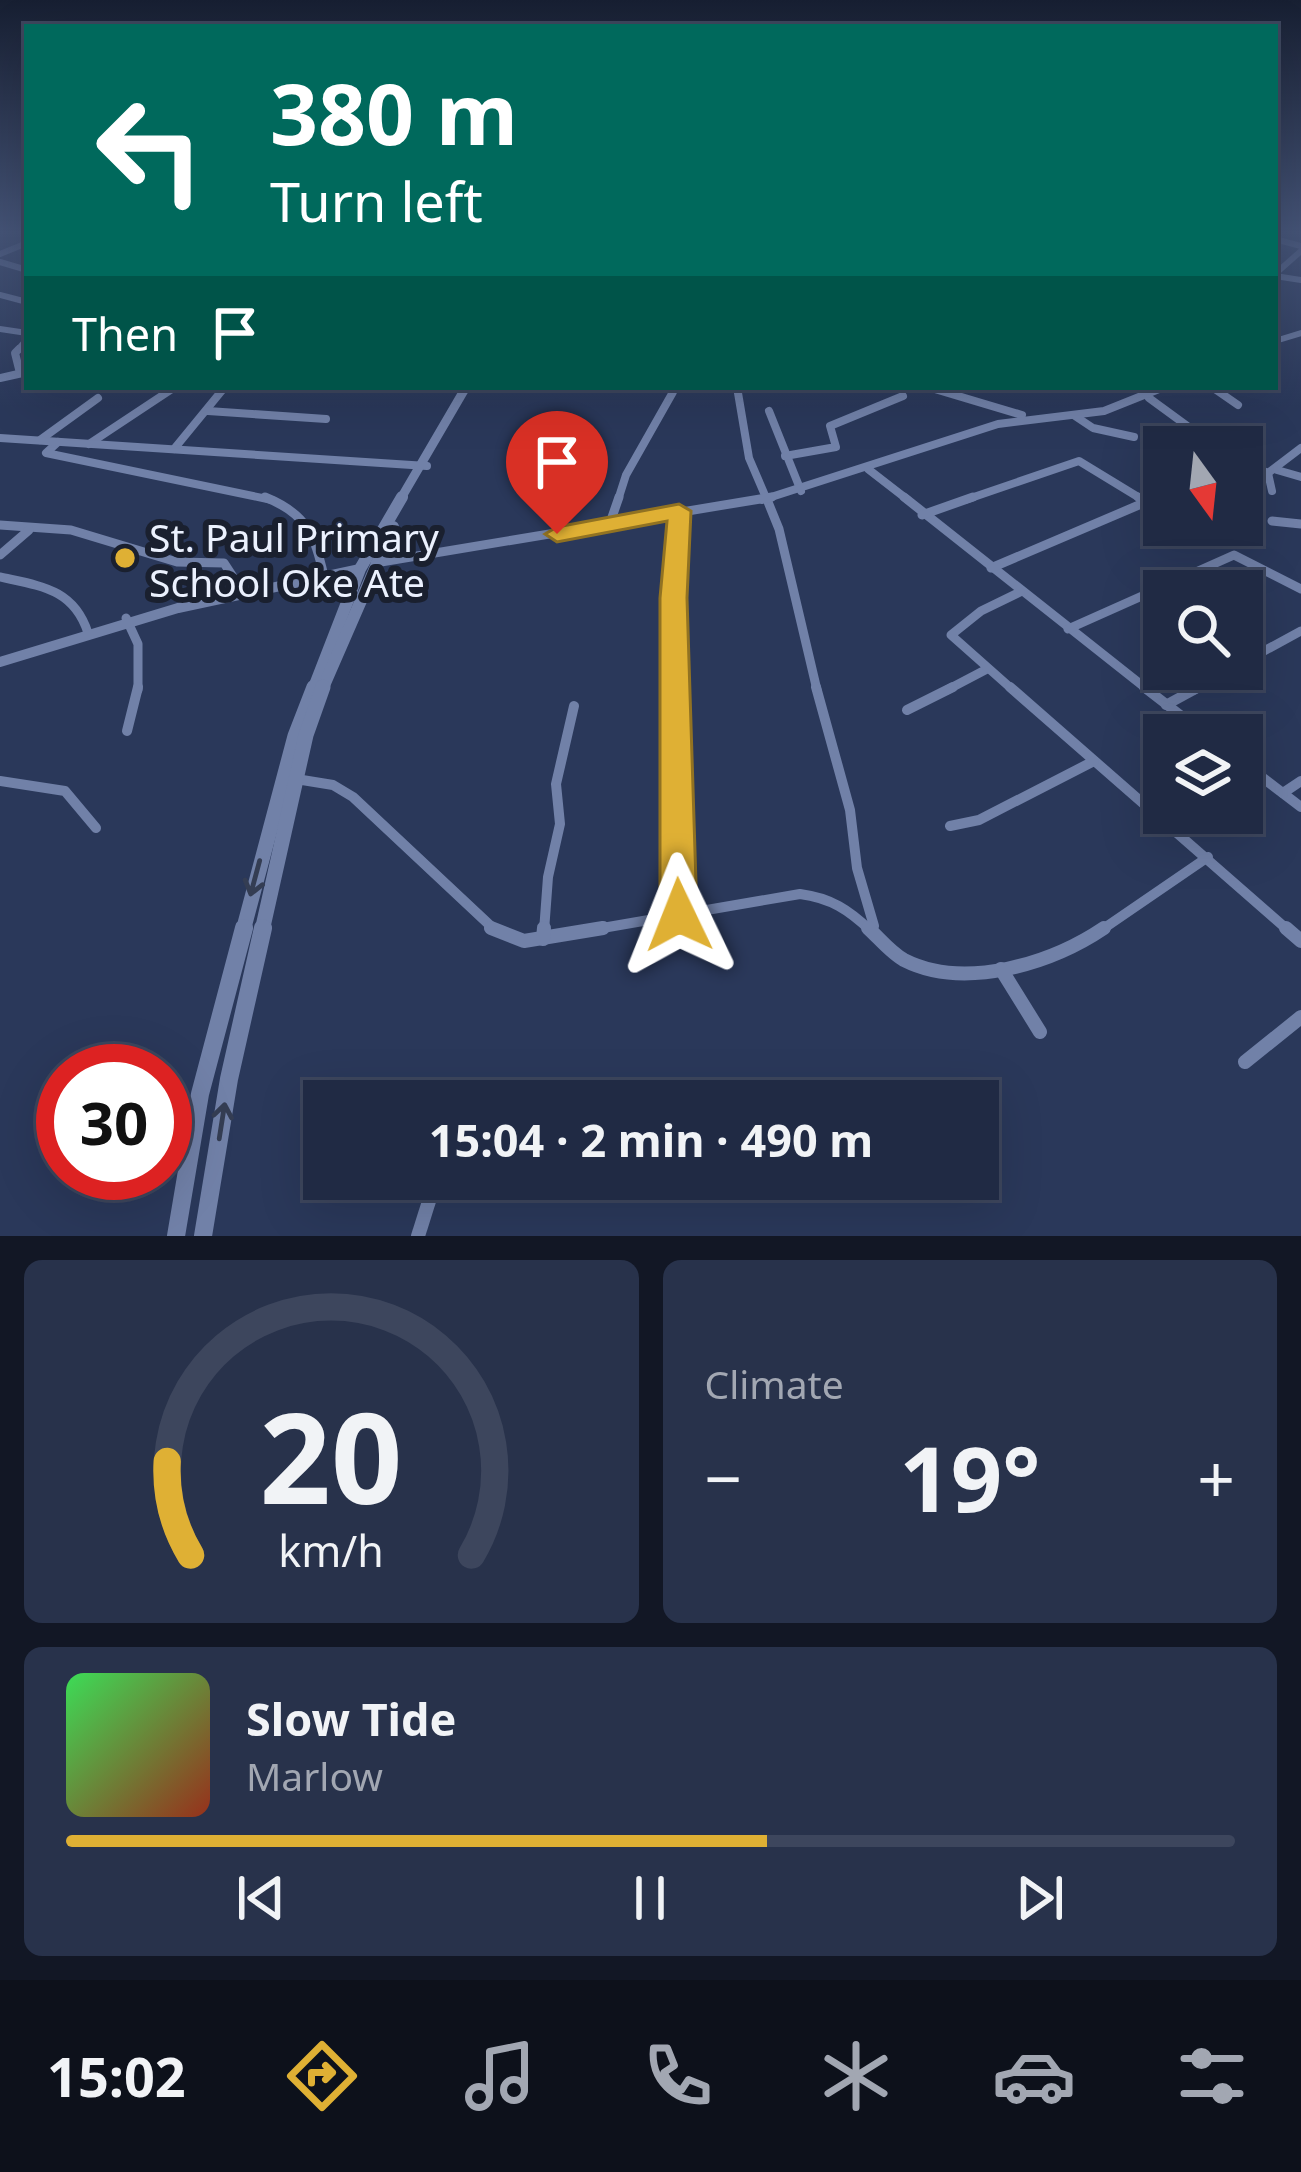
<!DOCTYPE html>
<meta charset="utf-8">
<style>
body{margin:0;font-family:"Noto Sans",sans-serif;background:#28324b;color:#f1f3f6;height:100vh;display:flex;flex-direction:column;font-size:45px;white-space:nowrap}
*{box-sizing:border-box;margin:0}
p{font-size:39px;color:#a2a7b2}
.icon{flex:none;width:66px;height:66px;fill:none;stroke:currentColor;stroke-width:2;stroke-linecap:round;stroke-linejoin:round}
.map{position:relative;height:1236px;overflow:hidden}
.sheet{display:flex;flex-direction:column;gap:24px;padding:24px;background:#121725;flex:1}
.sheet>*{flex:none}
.top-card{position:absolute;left:24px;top:24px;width:1254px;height:366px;border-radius:0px;box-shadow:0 12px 48px #0002,0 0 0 3px #3d465d;background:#00695c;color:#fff;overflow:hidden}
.needle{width:78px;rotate:165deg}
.fabs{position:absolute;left:1143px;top:426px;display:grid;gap:24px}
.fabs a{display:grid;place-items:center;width:120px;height:120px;border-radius:0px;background:#202a44;box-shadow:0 12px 48px #0002,0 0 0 3px #3d465d;font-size:60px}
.speed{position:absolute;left:36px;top:1044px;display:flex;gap:24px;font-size:60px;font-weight:700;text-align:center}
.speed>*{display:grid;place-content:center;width:156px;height:156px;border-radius:50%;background:#202a44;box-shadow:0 12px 48px #0002,0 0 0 3px #3d465d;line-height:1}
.speed .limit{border:18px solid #d22;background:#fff;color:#111}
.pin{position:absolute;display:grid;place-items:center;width:102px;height:102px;color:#fff;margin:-123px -51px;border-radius:50% 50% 50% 0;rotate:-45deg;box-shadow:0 0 12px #0007}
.pin .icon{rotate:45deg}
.me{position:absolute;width:132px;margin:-66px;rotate:358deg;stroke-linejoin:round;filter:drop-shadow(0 0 9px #0008)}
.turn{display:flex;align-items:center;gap:42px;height:252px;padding:0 48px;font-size:54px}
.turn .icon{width:156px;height:156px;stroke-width:2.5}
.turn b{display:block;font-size:84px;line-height:102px}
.then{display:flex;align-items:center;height:114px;padding:0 48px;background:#0003;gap:24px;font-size:45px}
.big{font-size:90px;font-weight:700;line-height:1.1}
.sheet .card{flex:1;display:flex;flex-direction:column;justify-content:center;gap:18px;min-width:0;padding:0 42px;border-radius:18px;background:#28324b}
.sheet .dial{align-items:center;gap:0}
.dial svg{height:312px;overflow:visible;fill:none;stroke:#3d465d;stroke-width:7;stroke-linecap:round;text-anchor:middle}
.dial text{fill:#f1f3f6;stroke:none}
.song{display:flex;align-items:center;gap:36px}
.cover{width:144px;height:144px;border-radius:18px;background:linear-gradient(135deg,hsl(130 70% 55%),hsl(10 70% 35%))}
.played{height:12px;border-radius:6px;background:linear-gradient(90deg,#dfb034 60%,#3d465d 60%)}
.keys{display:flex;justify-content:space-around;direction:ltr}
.heat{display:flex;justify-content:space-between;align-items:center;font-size:66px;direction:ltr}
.sheet .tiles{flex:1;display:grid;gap:24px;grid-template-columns:1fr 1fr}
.card:last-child{grid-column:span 2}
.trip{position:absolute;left:303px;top:1080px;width:696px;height:120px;border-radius:0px;background:#202a44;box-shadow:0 12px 48px #0002,0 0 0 3px #3d465d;font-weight:700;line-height:120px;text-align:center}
.tab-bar{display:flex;height:192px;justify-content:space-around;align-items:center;background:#0d111b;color:#a2a7b2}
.tab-bar .icon{width:84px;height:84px}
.tab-bar .selected{color:#dfb034}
.tab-bar b{font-size:54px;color:#f1f3f6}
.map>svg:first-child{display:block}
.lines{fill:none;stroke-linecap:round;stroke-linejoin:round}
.minor-far4{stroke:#7181a8;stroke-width:6}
.minor-far3{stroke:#7181a8;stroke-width:8}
.minor-far2{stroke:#7181a8;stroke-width:9}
.minor-far1{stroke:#7181a8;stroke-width:10}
.minor{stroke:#7181a8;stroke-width:14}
.tertiary-far2{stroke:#7181a8;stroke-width:6}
.tertiary-far1{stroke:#7181a8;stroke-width:8}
.tertiary{stroke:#7181a8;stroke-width:10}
.secondary-far3{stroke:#7181a8;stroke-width:9}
.secondary-far2{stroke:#7181a8;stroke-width:12}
.secondary-far1{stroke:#7181a8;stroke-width:15}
.secondary{stroke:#7181a8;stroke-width:18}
.oneway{stroke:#343d53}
.route{fill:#dfb034;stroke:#917222;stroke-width:3}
.poi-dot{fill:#dfb034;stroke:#1a202f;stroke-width:4.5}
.labels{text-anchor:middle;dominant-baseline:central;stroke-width:12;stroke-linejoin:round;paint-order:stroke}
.poi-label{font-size:39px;fill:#ebf1fe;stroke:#1a202f;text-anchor:start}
</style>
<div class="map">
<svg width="1301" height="1236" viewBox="0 0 1301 1236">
<rect width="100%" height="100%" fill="#2a385a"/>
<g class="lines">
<g class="minor-far4">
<polyline points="1275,239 1301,246"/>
<polyline points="0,254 27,243"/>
<polyline points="0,262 27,270"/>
<polyline points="1275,274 1301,251"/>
<polyline points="1275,276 1301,280"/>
<polyline points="0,295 27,302"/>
<polyline points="0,329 27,333"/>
<polyline points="16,352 27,339"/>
</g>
<g class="minor-far3">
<polyline points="19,349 15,353 20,373"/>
<polyline points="0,378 27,372"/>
<polyline points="737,387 749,458 767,500"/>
<polyline points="928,387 1022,415"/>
<polyline points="1212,387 1238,405"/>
<polyline points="1149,398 1216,447"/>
<polyline points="208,411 326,419"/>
<polyline points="769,411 801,491"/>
<polyline points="1075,416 1093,428 1134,437"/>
<polyline points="40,440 98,398"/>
<polyline points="58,442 46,453 272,500"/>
<polyline points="89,444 175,387"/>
<polyline points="174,449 224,388 234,387"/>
<polyline points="785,456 836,447 830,426 903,396"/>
<polyline points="1242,462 1268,473"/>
<polyline points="868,469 908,500"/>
<polyline points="1277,470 1301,477"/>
<polyline points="1268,473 1301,448"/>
<polyline points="1268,473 1272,491"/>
<polyline points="618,500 626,475 673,392 670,387"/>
<polyline points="762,500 998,424 1104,411 1164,387"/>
<polyline points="965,500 1079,461 1143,500"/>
</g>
<g class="minor-far2">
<path d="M265,497C307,514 314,534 324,576"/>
<polyline points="766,497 779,529 817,690"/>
<polyline points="904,497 1148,690"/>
<polyline points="922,515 973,497"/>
<polyline points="1272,521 1301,524"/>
<polyline points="610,523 619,497"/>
<polyline points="0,525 71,530 177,562 224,563 241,589"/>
<polyline points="0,555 29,530"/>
<polyline points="375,563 772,497"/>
<polyline points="991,568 1146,502 1138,497"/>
<path d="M0,577C41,586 74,589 88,633"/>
<polyline points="126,618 138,644 138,690"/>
<polyline points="1068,629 1234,555 1301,589"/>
<polyline points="1242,663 1301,631"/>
<polyline points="675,690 673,598 679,511"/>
<polyline points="947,690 987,669"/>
<polyline points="1013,690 951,635 981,611 1020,592"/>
<polyline points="1194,690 1231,669"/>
</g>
<g class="minor-far1">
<polyline points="675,687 679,915"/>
<polyline points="816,687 850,810 857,868 874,926"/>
<polyline points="1010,687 1289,931"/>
<polyline points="1144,687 1206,735"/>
<polyline points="1166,705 1199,687"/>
<polyline points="907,710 953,687"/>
<polyline points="127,731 138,687"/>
<polyline points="1242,762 1301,807"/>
<polyline points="296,779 333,785 353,797 496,931"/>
<polyline points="0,781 65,791 96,828"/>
<polyline points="1283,793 1301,781"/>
<polyline points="950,826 979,820 1094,761"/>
<polyline points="544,931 548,877 560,824 556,784 574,706"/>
<path d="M585,931L800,894C831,898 849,910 871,931"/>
<polyline points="1100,931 1208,857"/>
</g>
<g class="minor">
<polyline points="491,928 524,941 603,928"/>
<path d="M868,928C879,938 891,953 904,960C965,991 1052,963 1104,928"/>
<polyline points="1286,928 1301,941"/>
<polyline points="543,939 544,928"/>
<polyline points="1001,969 1040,1032"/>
<polyline points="1245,1062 1301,1017"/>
<polyline points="418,1236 430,1198"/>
</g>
<polyline class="tertiary-far2" points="1275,341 1301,333"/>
<polyline class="tertiary-far1" points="0,438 427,466"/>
<polyline class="tertiary" points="0,662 178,608 360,569"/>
<polyline class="secondary-far3" points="400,500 466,387"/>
<g class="secondary-far2">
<polyline points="313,690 360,569 402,497"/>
<polyline points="322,690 393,527"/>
</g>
<g class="secondary-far1">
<polyline points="243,931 295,736 314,687"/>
<polyline points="262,931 306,735 323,687"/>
</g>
<g class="secondary">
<polyline points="176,1236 200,1094 244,928"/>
<polyline points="203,1236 229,1079 263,928"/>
</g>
</g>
<defs><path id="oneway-shaft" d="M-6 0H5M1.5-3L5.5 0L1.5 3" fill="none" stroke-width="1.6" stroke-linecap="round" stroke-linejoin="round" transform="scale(3)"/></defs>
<g class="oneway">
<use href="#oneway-shaft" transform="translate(255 878) rotate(105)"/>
<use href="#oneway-shaft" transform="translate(222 1121) rotate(-81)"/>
</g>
<linearGradient id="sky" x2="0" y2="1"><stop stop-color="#171f32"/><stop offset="0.57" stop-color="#445376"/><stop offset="1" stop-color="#445376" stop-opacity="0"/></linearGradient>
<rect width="1301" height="407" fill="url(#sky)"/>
<polygon class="route" points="679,504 691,511 687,598 697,915 692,927 679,932 665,927 660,915 660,598 667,521 557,542 545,534 557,527"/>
<circle class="poi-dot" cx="125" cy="558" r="12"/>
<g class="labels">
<g class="poi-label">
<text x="149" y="536">St. Paul Primary<tspan x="149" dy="45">School Oke Ate</tspan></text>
</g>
</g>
</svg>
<div class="fabs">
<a><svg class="needle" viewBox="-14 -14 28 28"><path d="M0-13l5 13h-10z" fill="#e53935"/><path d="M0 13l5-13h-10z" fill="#a2a7b2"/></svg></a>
<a><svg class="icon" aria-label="search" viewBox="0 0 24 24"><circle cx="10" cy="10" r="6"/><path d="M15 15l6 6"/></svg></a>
<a><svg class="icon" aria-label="layers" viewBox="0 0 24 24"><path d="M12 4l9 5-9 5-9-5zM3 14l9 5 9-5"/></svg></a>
</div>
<div class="speed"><div class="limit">30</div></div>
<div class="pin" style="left:557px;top:534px;background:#d93025"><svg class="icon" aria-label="arrive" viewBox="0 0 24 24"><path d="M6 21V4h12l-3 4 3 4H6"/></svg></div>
<svg class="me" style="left:679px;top:915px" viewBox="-20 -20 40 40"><path d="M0-17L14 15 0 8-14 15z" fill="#dfb034" stroke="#fff" stroke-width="4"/></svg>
<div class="trip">15:04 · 2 min · 490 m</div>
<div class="top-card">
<div class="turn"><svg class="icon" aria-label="left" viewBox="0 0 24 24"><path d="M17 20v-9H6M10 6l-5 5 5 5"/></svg><div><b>380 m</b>Turn left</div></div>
<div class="then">Then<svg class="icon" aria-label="arrive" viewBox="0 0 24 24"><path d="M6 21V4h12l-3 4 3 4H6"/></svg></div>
</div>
</div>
<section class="sheet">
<div class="tiles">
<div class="card dial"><svg viewBox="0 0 100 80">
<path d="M14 69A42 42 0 1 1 86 69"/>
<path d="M14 69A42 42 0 0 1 8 45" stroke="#dfb034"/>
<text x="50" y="56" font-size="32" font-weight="700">20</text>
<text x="50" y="72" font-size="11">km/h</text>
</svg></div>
<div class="card"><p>Climate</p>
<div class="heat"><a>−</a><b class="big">19°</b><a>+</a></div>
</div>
<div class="card">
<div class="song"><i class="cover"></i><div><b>Slow Tide</b><p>Marlow</p></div></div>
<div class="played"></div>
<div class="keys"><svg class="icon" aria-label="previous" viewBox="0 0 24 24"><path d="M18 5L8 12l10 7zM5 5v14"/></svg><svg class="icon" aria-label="pause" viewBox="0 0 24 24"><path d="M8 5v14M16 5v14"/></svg><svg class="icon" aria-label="next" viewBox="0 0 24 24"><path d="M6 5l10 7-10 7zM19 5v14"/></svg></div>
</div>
</div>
</section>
<nav class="tab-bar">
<b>15:02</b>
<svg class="icon selected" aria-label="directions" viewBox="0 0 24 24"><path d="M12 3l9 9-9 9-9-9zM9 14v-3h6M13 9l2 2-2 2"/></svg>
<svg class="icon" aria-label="music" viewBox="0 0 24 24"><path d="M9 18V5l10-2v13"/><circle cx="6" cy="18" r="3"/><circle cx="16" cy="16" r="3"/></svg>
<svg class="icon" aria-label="phone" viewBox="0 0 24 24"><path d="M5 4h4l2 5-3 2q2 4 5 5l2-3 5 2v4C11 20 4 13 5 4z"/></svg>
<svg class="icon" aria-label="climate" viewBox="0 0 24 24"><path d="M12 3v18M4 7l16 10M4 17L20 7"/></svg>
<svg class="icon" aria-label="car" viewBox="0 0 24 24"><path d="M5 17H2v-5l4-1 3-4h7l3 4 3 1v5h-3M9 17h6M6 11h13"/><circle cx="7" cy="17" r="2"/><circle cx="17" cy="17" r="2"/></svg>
<svg class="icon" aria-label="filters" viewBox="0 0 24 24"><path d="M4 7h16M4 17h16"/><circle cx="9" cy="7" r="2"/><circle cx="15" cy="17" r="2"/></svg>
</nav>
